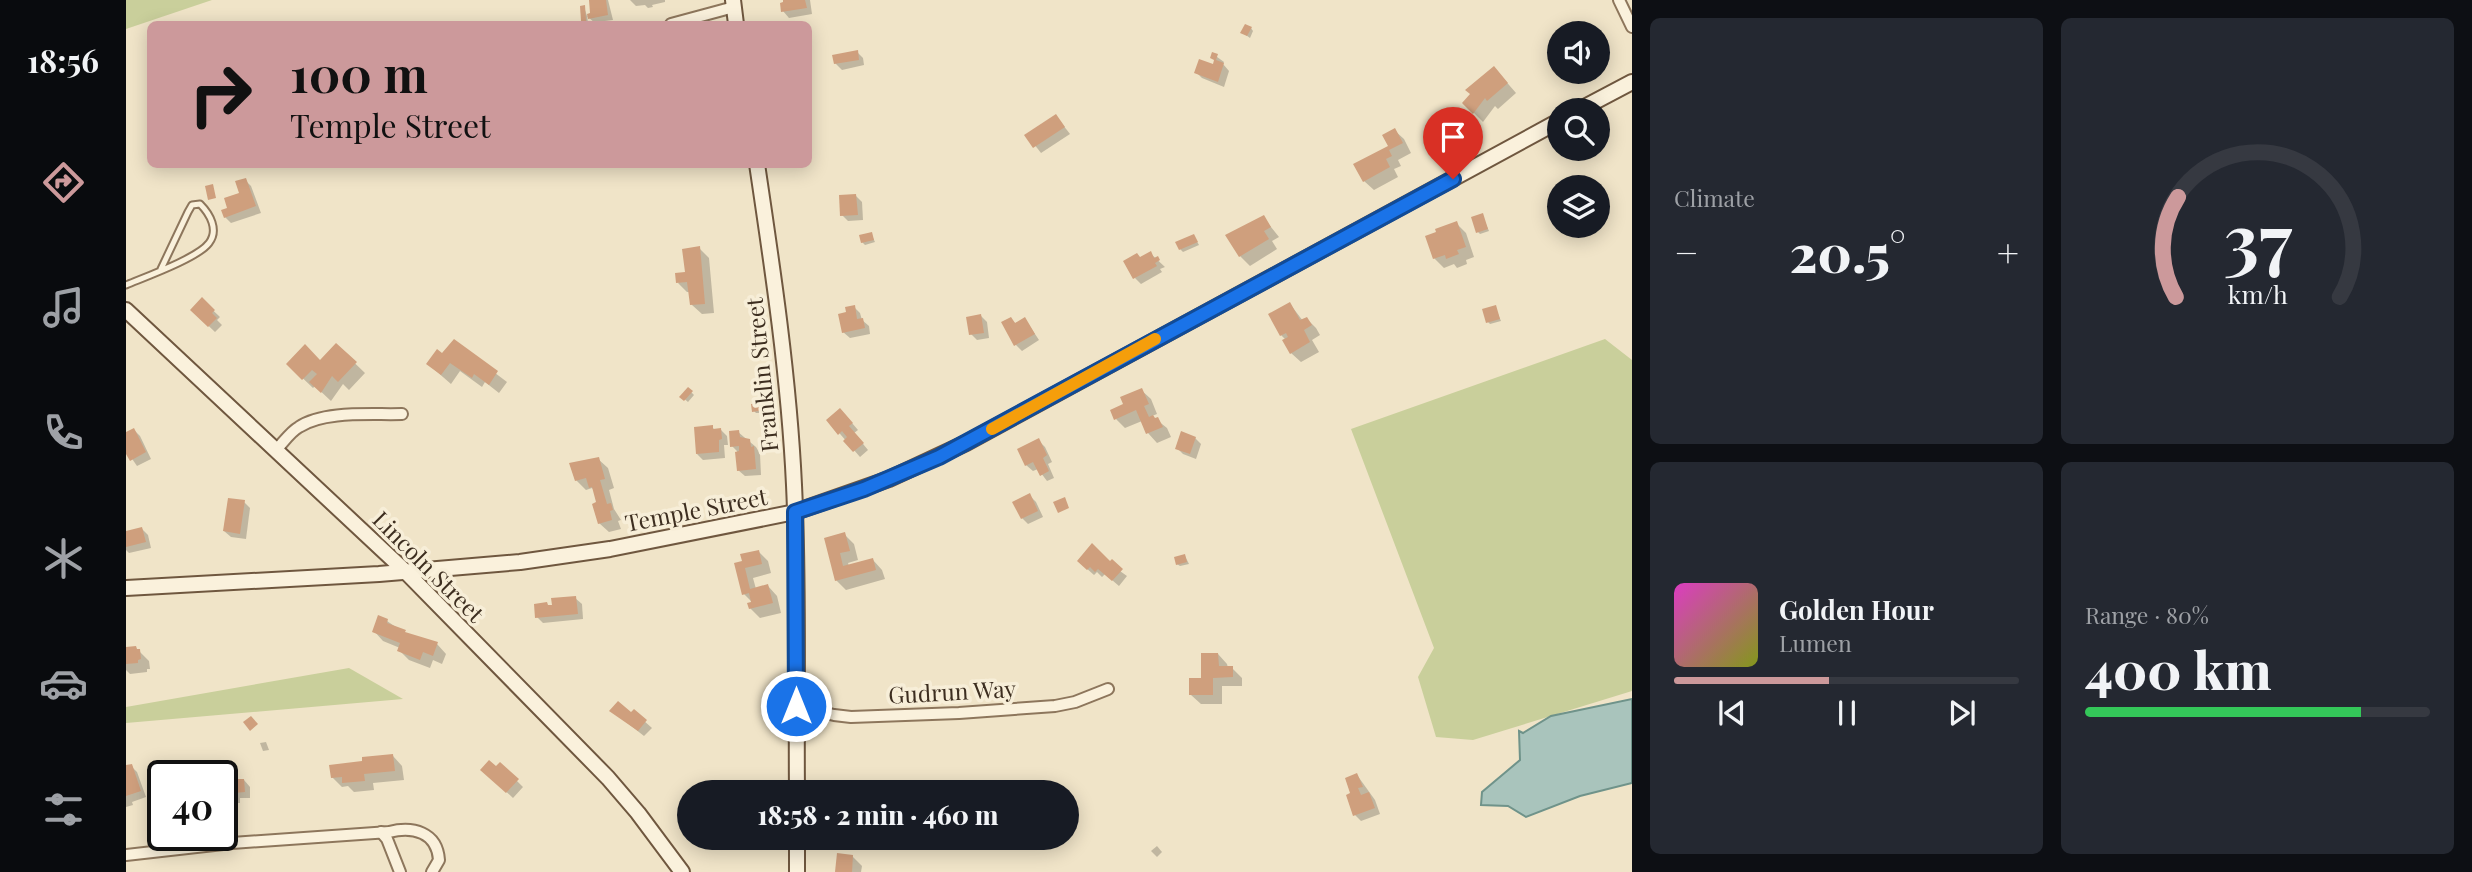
<!DOCTYPE html>
<meta charset="utf-8">
<style>
body{margin:0;font-family:"Playfair Display",serif;background:#242831;color:#f1f3f6;height:100vh;display:flex;flex-direction:column;font-size:26px;white-space:nowrap}
*{box-sizing:border-box;margin:0}
p{font-size:23px;color:#9ea1a6}
.icon{flex:none;width:38px;height:38px;fill:none;stroke:currentColor;stroke-width:2;stroke-linecap:round;stroke-linejoin:round}
.map{position:relative;flex:1;overflow:hidden}
.sheet{display:flex;flex-direction:column;gap:18px;padding:18px;background:#0d0f14;width:840px}
.sheet>*{flex:none}
.banner{position:absolute;left:21px;top:21px;width:665px;height:147px;border-radius:10px;box-shadow:0 4px 18px #0003;background:#cc999b;color:#111;overflow:hidden}
.buttons{position:absolute;left:1421px;top:21px;display:grid;gap:14px}
.buttons a{display:grid;place-items:center;width:63px;height:63px;border-radius:50%;background:#171b24;box-shadow:0 4px 18px #0003;font-size:35px}
.speed{position:absolute;left:21px;top:760px;display:flex;gap:14px;font-size:35px;font-weight:700;text-align:center}
.speed>*{display:grid;place-content:center;width:91px;height:91px;border-radius:50%;background:#171b24;box-shadow:0 4px 18px #0003;line-height:1}
.speed .limit{border:4px solid #111;border-radius:10px;background:#fff;color:#111}
.pin{position:absolute;display:grid;place-items:center;width:60px;height:60px;color:#fff;margin:-72px -30px;border-radius:50% 50% 50% 0;rotate:-45deg;box-shadow:0 0 7px #0007}
.pin .icon{rotate:45deg}
.me{position:absolute;width:77px;margin:-38px;rotate:0deg;stroke-linejoin:round;filter:drop-shadow(0 0 5px #0008)}
.turn{display:flex;align-items:center;gap:24px;height:147px;padding:0 28px;font-size:32px}
.turn .icon{width:91px;height:91px;stroke-width:2.5}
.turn b{display:block;font-size:49px;line-height:60px}
.big{font-size:52px;font-weight:800;line-height:1.1}
.sheet .widget{flex:1;display:flex;flex-direction:column;justify-content:center;gap:10px;min-width:0;padding:0 24px;border-radius:10px;background:#242831}
.sheet .dial{align-items:center;gap:0}
.dial svg{height:182px;overflow:visible;fill:none;stroke:#363941;stroke-width:7;stroke-linecap:round;text-anchor:middle}
.dial text{fill:#f1f3f6;stroke:none}
.song{display:flex;align-items:center;gap:21px}
.cover{width:84px;height:84px;border-radius:10px;background:linear-gradient(135deg,hsl(310 70% 55%),hsl(70 70% 35%))}
.played{height:7px;border-radius:4px;background:linear-gradient(90deg,#cc999b 45%,#363941 45%)}
.keys{display:flex;justify-content:space-around;direction:ltr}
.heat{display:flex;justify-content:space-between;align-items:center;font-size:38px;direction:ltr}
.charge{height:10px;border-radius:5px;background:linear-gradient(90deg,#34c759 80%,#363941 0)}
.sheet .tiles{flex:1;display:grid;gap:18px;grid-template-columns:repeat(2,1fr)}
.trip{position:absolute;left:551px;top:780px;width:402px;height:70px;border-radius:35px;background:#171b24;box-shadow:0 4px 18px #0003;font-weight:800;line-height:70px;text-align:center}
main{display:flex;flex:1;min-height:0}
.dock{display:flex;flex-direction:column;width:126px;justify-content:space-around;align-items:center;background:#090b0e;color:#9ea1a6}
.dock .icon{width:49px;height:49px}
.dock .on{color:#cc999b}
.dock b{font-size:32px;color:#f1f3f6}
.map>svg:first-child{display:block}
.green{fill:#c9cf9b}
.water{fill:#a9c4bc;stroke:#6f938a;stroke-width:2}
.shadow{fill:#0003}
.building{fill:#cf9f7d}
.lines{fill:none;stroke-linecap:round;stroke-linejoin:round}
.lane-casing{stroke:#8d765c;stroke-width:9}
.street-casing{stroke:#8d765c;stroke-width:14}
.secondary-casing{stroke:#6f573f;stroke-width:18}
.lane{stroke:#faf1dc;stroke-width:5}
.street{stroke:#faf1dc;stroke-width:10}
.secondary{stroke:#faf1dc;stroke-width:14}
.route-casing{stroke:#114b97;stroke-width:18}
.route{stroke:#1a73e8;stroke-width:12}
.slow{stroke:#f59e0b;stroke-width:12}
.labels{text-anchor:middle;dominant-baseline:central;stroke-width:7;stroke-linejoin:round;paint-order:stroke}
.street-label{font-size:23px;fill:#3d2e20;stroke:#f7eed8}
</style>
<main>
<nav class="dock">
<b>18:56</b>
<svg class="icon on" aria-label="directions" viewBox="0 0 24 24"><path d="M12 3l9 9-9 9-9-9zM9 14v-3h6M13 9l2 2-2 2"/></svg>
<svg class="icon" aria-label="music" viewBox="0 0 24 24"><path d="M9 18V5l10-2v13"/><circle cx="6" cy="18" r="3"/><circle cx="16" cy="16" r="3"/></svg>
<svg class="icon" aria-label="phone" viewBox="0 0 24 24"><path d="M5 4h4l2 5-3 2q2 4 5 5l2-3 5 2v4C11 20 4 13 5 4z"/></svg>
<svg class="icon" aria-label="climate" viewBox="0 0 24 24"><path d="M12 3v18M4 7l16 10M4 17L20 7"/></svg>
<svg class="icon" aria-label="car" viewBox="0 0 24 24"><path d="M5 17H2v-5l4-1 3-4h7l3 4 3 1v5h-3M9 17h6M6 11h13"/><circle cx="7" cy="17" r="2"/><circle cx="17" cy="17" r="2"/></svg>
<svg class="icon" aria-label="filters" viewBox="0 0 24 24"><path d="M4 7h16M4 17h16"/><circle cx="9" cy="7" r="2"/><circle cx="15" cy="17" r="2"/></svg>
</nav>
<div class="map">
<svg width="1506" height="872" viewBox="0 0 1506 872">
<rect width="100%" height="100%" fill="#f0e4c8"/>
<g class="green">
<polygon points="0,0 86,0 0,29"/>
<polygon points="1479,339 1506,360 1506,691 1347,740 1310,737 1292,677 1308,648 1225,429"/>
<polygon points="223,668 277,699 0,723 0,707"/>
</g>
<polygon class="water" points="1506,699 1506,783 1454,796 1400,817 1382,806 1355,805 1356,792 1394,760 1393,731 1397,733 1425,716"/>
<g class="shadow">
<polygon points="465,0 482,0 487,20 471,22 470,24 461,16 462,23 459,23 457,21 458,7 461,16 466,15"/>
<polygon points="504,0 539,0 539,2 526,5 527,7 522,8 519,5 510,6"/>
<polygon points="658,0 684,0 686,14 663,18 657,11"/>
<polygon points="1125,28 1127,31 1124,38 1117,33"/>
<polygon points="1459,28 1464,33 1447,33"/>
<polygon points="731,52 737,58 738,65 716,70 709,63"/>
<polygon points="1087,54 1098,62 1097,64 1103,71 1098,87 1076,78 1070,72 1088,66 1089,61"/>
<polygon points="1377,78 1390,93 1372,109 1369,106 1357,122 1338,103"/>
<polygon points="930,116 944,134 915,153 901,135"/>
<polygon points="1268,130 1278,139 1285,153 1272,160 1275,166 1268,169 1272,177 1248,190 1238,181 1264,147"/>
<polygon points="119,180 125,186 135,213 105,223 99,217 115,194"/>
<polygon points="730,196 736,202 737,220 722,221 716,215"/>
<polygon points="1356,215 1363,231 1354,234 1352,232"/>
<polygon points="1137,217 1153,237 1146,241 1151,249 1124,266 1114,256"/>
<polygon points="1330,223 1340,233 1348,257 1340,260 1341,264 1331,268 1328,264 1318,268 1308,258"/>
<polygon points="745,234 749,242 739,245 736,242"/>
<polygon points="1068,236 1073,245 1057,252 1054,249"/>
<polygon points="573,248 583,258 588,313 576,314 566,305 564,292 561,292 552,283 561,273"/>
<polygon points="1024,253 1039,267 1034,269 1036,272 1015,284 1009,278 1015,259"/>
<polygon points="76,300 94,317 91,320 96,325 89,332 66,310"/>
<polygon points="1164,304 1177,321 1181,319 1190,328 1194,335 1186,340 1193,352 1175,362 1165,353 1160,340 1155,335"/>
<polygon points="728,307 734,313 736,320 743,326 744,334 724,338 717,332 722,313"/>
<polygon points="1369,307 1375,321 1364,324 1362,322"/>
<polygon points="855,316 861,322 863,338 851,340 845,334"/>
<polygon points="885,319 890,324 899,319 913,340 896,351 890,345"/>
<polygon points="328,342 381,382 373,393 359,382 356,387 334,371 325,384 302,364 316,355"/>
<polygon points="210,345 239,373 223,390 217,384 205,401 189,386 187,388 162,364 195,362"/>
<polygon points="562,389 568,395 562,402 556,397"/>
<polygon points="1015,390 1025,399 1031,414 1026,416 1041,428 1045,437 1031,443 1022,433 1016,421 999,428 990,419"/>
<polygon points="637,404 640,413 630,413 628,411"/>
<polygon points="720,416 732,430 728,433 742,450 734,457 702,420"/>
<polygon points="586,427 589,430 595,430 601,436 602,445 598,445 599,458 577,460 571,454"/>
<polygon points="8,430 14,436 25,459 11,466 0,450 0,434"/>
<polygon points="612,432 630,447 634,454 635,475 619,476 612,470 611,451 606,446"/>
<polygon points="1069,438 1075,444 1070,459 1057,454 1051,448"/>
<polygon points="913,441 919,447 926,462 922,464 928,478 921,481 912,469 907,471 900,465 893,450"/>
<polygon points="472,459 482,468 488,488 483,490 488,509 495,520 492,521 495,529 483,532 473,523 472,504 469,491 466,488 460,490 450,480"/>
<polygon points="903,495 910,502 917,517 902,524 896,518"/>
<polygon points="118,502 124,508 120,539 105,537 98,531"/>
<polygon points="16,529 22,535 25,548 3,553 0,550 0,533"/>
<polygon points="718,534 728,544 732,560 722,563 723,566 747,560 756,570 759,579 720,590 710,580 700,539"/>
<polygon points="632,551 642,561 645,573 627,578 630,589 642,586 651,596 655,613 634,618 624,608 627,603 618,594 618,562"/>
<polygon points="1059,556 1063,564 1054,566 1051,564"/>
<polygon points="984,564 1001,576 993,586 979,574 976,577 971,572 968,575 959,567"/>
<polygon points="449,598 456,604 457,619 417,623 411,617 423,607"/>
<polygon points="261,621 283,636 311,644 320,654 316,664 307,660 304,668 283,660 273,650 274,648 257,641 248,631"/>
<polygon points="0,649 13,651 23,661 24,669 21,669 21,672 4,674 0,670"/>
<polygon points="1092,654 1101,664 1102,668 1106,668 1116,678 1116,686 1096,686 1096,704 1075,704 1065,695"/>
<polygon points="486,711 506,715 508,712 526,728 518,736"/>
<polygon points="140,742 143,750 137,751 134,743"/>
<polygon points="267,756 276,766 278,780 247,783 248,790 228,792 222,786 216,787 206,777"/>
<polygon points="374,764 397,787 387,798 357,770 370,769"/>
<polygon points="5,766 11,772 20,797 6,802 7,805 0,807 0,767"/>
<polygon points="1231,775 1249,800 1254,814 1235,821 1229,815 1227,794"/>
<polygon points="118,780 124,787 124,798 114,798 114,803 96,803 96,781"/>
<polygon points="1031,846 1036,852 1031,857 1025,851"/>
<polygon points="726,856 736,866 735,872 711,872"/>
</g>
<g class="building">
<polygon points="463,0 480,0 482,15 462,19 461,14 464,13"/>
<polygon points="657,0 679,0 681,8 655,12 654,3 657,2"/>
<polygon points="459,5 460,21 455,21 454,6"/>
<polygon points="1119,24 1126,27 1121,36 1114,33"/>
<polygon points="732,50 733,60 708,64 706,55"/>
<polygon points="1086,52 1092,54 1090,60 1098,63 1092,82 1068,73 1073,59 1087,64 1088,60 1084,58"/>
<polygon points="1368,66 1382,83 1361,101 1359,98 1347,114 1336,103 1344,94 1339,90"/>
<polygon points="930,114 939,127 907,148 898,135"/>
<polygon points="1269,128 1277,143 1263,150 1266,156 1260,159 1264,167 1237,182 1227,164 1262,146 1256,135"/>
<polygon points="120,178 130,206 98,218 95,210 101,208 98,198 113,193 109,181"/>
<polygon points="87,184 90,198 82,200 79,186"/>
<polygon points="730,194 732,215 714,216 713,195"/>
<polygon points="1357,213 1362,229 1350,233 1345,217"/>
<polygon points="1138,215 1145,227 1138,231 1143,239 1113,257 1099,235"/>
<polygon points="1331,221 1340,247 1331,250 1333,254 1320,259 1319,255 1307,259 1299,236 1310,232 1309,229"/>
<polygon points="746,232 748,240 735,243 733,235"/>
<polygon points="1068,234 1072,242 1053,250 1049,242"/>
<polygon points="574,246 579,304 564,305 561,282 550,283 549,273 559,272 556,249"/>
<polygon points="1025,251 1028,258 1032,256 1034,260 1029,263 1031,266 1007,279 997,261 1011,253 1014,257"/>
<polygon points="76,297 89,310 86,313 91,318 82,327 64,310"/>
<polygon points="1164,302 1174,320 1181,317 1186,325 1178,330 1184,342 1164,354 1156,340 1162,337 1160,333 1154,336 1142,314"/>
<polygon points="729,305 731,319 737,318 739,328 716,333 712,314 720,312 719,307"/>
<polygon points="1370,305 1374,319 1360,323 1356,309"/>
<polygon points="855,314 858,333 843,335 840,317"/>
<polygon points="885,317 889,323 899,317 909,334 888,346 875,322"/>
<polygon points="328,339 372,371 363,385 348,374 346,378 324,363 315,375 300,364 311,349 316,353"/>
<polygon points="210,343 231,362 212,382 206,376 195,393 183,382 191,374 186,370 176,380 160,364 179,344 194,360"/>
<polygon points="562,387 567,391 558,401 553,397"/>
<polygon points="1016,388 1023,404 1018,406 1023,417 1027,415 1029,418 1032,417 1037,427 1020,434 1010,410 988,420 984,410 997,404 994,397"/>
<polygon points="638,403 639,410 626,412 625,404"/>
<polygon points="714,408 727,423 723,426 738,443 727,452 717,441 721,437 716,431 712,435 700,420"/>
<polygon points="587,425 587,429 595,428 596,439 593,440 593,452 570,454 568,427"/>
<polygon points="8,428 20,452 4,461 0,454 0,432"/>
<polygon points="613,430 614,437 624,439 625,447 628,446 630,469 611,471 609,452 613,451 613,446 604,447 603,431"/>
<polygon points="1055,431 1070,437 1064,454 1049,449"/>
<polygon points="913,438 921,455 917,458 923,471 914,476 907,462 899,466 891,449"/>
<polygon points="473,457 479,479 474,480 481,504 485,503 487,510 484,511 486,520 472,524 466,504 470,502 466,487 463,488 460,478 449,481 443,463"/>
<polygon points="904,493 912,511 895,519 886,502"/>
<polygon points="939,497 943,508 932,513 927,502"/>
<polygon points="102,498 119,500 114,534 97,531"/>
<polygon points="16,527 20,542 0,547 0,531"/>
<polygon points="719,532 724,551 714,553 717,566 747,558 750,570 709,581 698,538"/>
<polygon points="966,543 984,561 986,559 997,569 986,581 972,569 969,572 964,567 961,570 951,561"/>
<polygon points="633,550 636,564 619,568 624,589 642,584 647,603 623,609 621,603 625,602 623,593 616,595 608,563 616,561 614,554"/>
<polygon points="1059,554 1061,562 1050,565 1048,557"/>
<polygon points="450,596 452,614 409,618 408,604 421,602 422,605 426,605 425,598"/>
<polygon points="252,615 262,619 261,623 280,630 279,632 312,642 307,656 297,652 294,660 271,651 274,643 246,632"/>
<polygon points="10,646 11,649 14,649 15,659 12,660 12,663 0,664 0,647"/>
<polygon points="1075,653 1092,653 1093,666 1107,666 1107,677 1087,678 1087,695 1063,695 1063,678 1075,678"/>
<polygon points="492,701 505,712 508,709 521,720 512,731 483,711"/>
<polygon points="125,716 132,724 124,731 117,722"/>
<polygon points="267,754 269,771 238,774 239,781 216,783 216,777 205,778 203,765 236,761 236,757"/>
<polygon points="363,760 370,766 374,762 393,779 380,793 354,770"/>
<polygon points="6,764 15,791 0,796 0,765"/>
<polygon points="1231,773 1237,787 1232,788 1235,795 1243,792 1249,808 1227,816 1220,795 1224,793 1219,778"/>
<polygon points="96,779 118,779 119,792 108,793 108,797 96,798"/>
<polygon points="711,853 727,855 726,872 709,872"/>
</g>
<g class="lines">
<defs>
<path id="lane" d="M0,285C19,277 72,258 83,243C93,230 84,214 74,204L66,205L62,212L35,269"/>
<g id="street">
<polyline points="1493,0 1506,27"/>
<polyline points="545,24 608,7"/>
<path d="M150,450C157,443 164,432 173,427C198,410 247,415 276,414"/>
<polyline points="670,706 708,715 725,717 833,713 929,706 949,702 982,689"/>
<polyline points="255,832 261,839 274,872"/>
<path d="M0,855L106,843L263,832C287,826 311,832 313,860L306,872"/>
</g>
<g id="secondary">
<polyline points="607,0 610,24"/>
<polyline points="1453,110 1506,82"/>
<path d="M631,164C647,271 663,378 668,485C673,588 670,690 671,793"/>
<polyline points="0,310 279,571 482,778 512,813 556,872"/>
<polyline points="0,588 253,574 394,562 484,549 669,512 763,479 840,443 1433,121"/>
<polyline points="671,838 671,872"/>
</g>
</defs>
<use href="#lane" class="lane-casing"/>
<use href="#street" class="street-casing"/>
<use href="#secondary" class="secondary-casing"/>
<use href="#lane" class="lane"/>
<use href="#street" class="street"/>
<use href="#secondary" class="secondary"/>
</g>
<g class="lines">
<defs>
<polyline id="route" points="670,706 669,512 738,489 813,457 1327,179"/>
</defs>
<use href="#route" class="route-casing"/>
<use href="#route" class="route"/>
<polyline class="slow" points="866,429 1029,339"/>
</g>
<g class="labels">
<g class="street-label">
<text transform="translate(635 375) rotate(-96)">Franklin Street</text>
<text transform="translate(570 509) rotate(-11)">Temple Street</text>
<text transform="translate(303 566) rotate(45)">Lincoln Street</text>
<text transform="translate(826 691) rotate(-3)">Gudrun Way</text>
</g>
</g>
</svg>
<div class="buttons">
<a><svg class="icon" aria-label="sound" viewBox="0 0 24 24"><path d="M4 9h4l5-4v14l-5-4H4zM17 9q2 3 0 6"/></svg></a>
<a><svg class="icon" aria-label="search" viewBox="0 0 24 24"><circle cx="10" cy="10" r="6"/><path d="M15 15l6 6"/></svg></a>
<a><svg class="icon" aria-label="layers" viewBox="0 0 24 24"><path d="M12 4l9 5-9 5-9-5zM3 14l9 5 9-5"/></svg></a>
</div>
<div class="speed"><div class="limit">40</div></div>
<div class="pin" style="left:1327px;top:179px;background:#d93025"><svg class="icon" aria-label="arrive" viewBox="0 0 24 24"><path d="M6 21V4h12l-3 4 3 4H6"/></svg></div>
<svg class="me" style="left:670px;top:706px" viewBox="-20 -20 40 40"><circle r="17" fill="#1a73e8" stroke="#fff" stroke-width="3"/><path d="M0-11L8 9 0 5-8 9z" fill="#fff"/></svg>
<div class="trip">18:58 · 2 min · 460 m</div>
<div class="banner">
<div class="turn"><svg class="icon" aria-label="right" viewBox="0 0 24 24"><path d="M7 20v-9h11M14 6l5 5-5 5"/></svg><div><b>100 m</b>Temple Street</div></div>
</div>
</div>
<section class="sheet">
<div class="tiles">
<div class="widget"><p>Climate</p>
<div class="heat"><a>−</a><b class="big">20.5°</b><a>+</a></div>
</div>
<div class="widget dial"><svg viewBox="0 0 100 80">
<path d="M14 69A42 42 0 1 1 86 69"/>
<path d="M14 69A42 42 0 0 1 15 25" stroke="#cc999b"/>
<text x="50" y="56" font-size="32" font-weight="700">37</text>
<text x="50" y="72" font-size="11">km/h</text>
</svg></div>
<div class="widget">
<div class="song"><i class="cover"></i><div><b>Golden Hour</b><p>Lumen</p></div></div>
<div class="played"></div>
<div class="keys"><svg class="icon" aria-label="previous" viewBox="0 0 24 24"><path d="M18 5L8 12l10 7zM5 5v14"/></svg><svg class="icon" aria-label="pause" viewBox="0 0 24 24"><path d="M8 5v14M16 5v14"/></svg><svg class="icon" aria-label="next" viewBox="0 0 24 24"><path d="M6 5l10 7-10 7zM19 5v14"/></svg></div>
</div>
<div class="widget"><p>Range · 80%</p><b class="big">400 km</b><div class="charge"></div></div>
</div>
</section>
</main>
